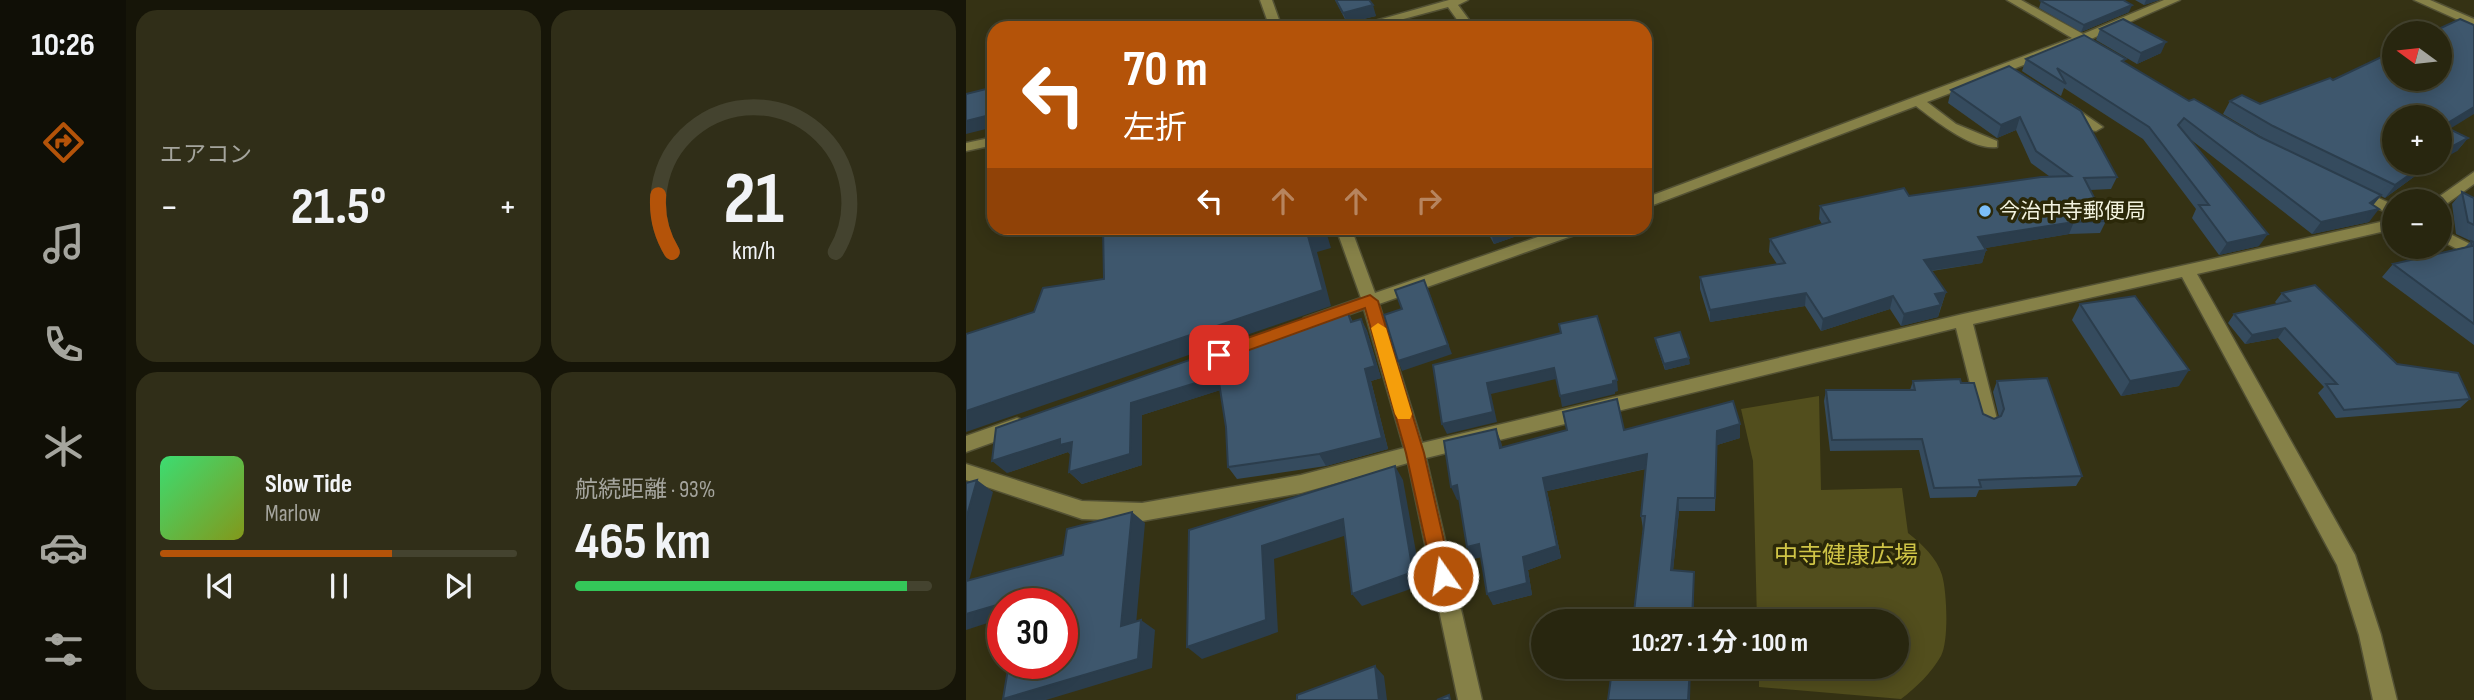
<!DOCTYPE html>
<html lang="ja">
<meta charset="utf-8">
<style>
body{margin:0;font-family:"Sofia Sans Condensed","Noto Sans JP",sans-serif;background:#302e18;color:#f1f3f6;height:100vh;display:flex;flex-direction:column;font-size:26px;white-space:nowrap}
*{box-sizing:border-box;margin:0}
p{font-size:23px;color:#a5a59e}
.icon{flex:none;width:38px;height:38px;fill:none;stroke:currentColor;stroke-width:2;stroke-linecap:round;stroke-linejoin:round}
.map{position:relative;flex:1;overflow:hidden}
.drawer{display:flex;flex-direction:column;gap:10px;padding:10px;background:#161508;width:840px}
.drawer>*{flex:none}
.top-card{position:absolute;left:21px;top:21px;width:665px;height:214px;border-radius:21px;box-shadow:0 4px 18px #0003,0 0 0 2px #44432f;background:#b45309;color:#fff;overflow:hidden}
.needle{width:46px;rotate:285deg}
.tools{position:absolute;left:1416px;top:21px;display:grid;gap:14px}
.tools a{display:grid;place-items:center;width:70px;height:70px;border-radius:50%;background:#28260f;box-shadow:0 4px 18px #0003,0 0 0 2px #44432f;font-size:35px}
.speed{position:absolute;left:21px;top:588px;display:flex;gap:14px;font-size:35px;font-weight:700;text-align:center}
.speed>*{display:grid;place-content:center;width:91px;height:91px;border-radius:50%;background:#28260f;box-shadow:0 4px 18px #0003,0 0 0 2px #44432f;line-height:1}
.speed .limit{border:10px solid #d22;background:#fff;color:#111}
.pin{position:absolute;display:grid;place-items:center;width:60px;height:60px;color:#fff;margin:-30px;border-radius:14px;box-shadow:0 4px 10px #0006}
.me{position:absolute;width:77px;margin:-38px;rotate:347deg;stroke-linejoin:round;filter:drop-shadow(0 0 5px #0008)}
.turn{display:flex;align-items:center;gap:24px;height:147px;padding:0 21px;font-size:32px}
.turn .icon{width:91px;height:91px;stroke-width:2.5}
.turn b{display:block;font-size:49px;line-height:60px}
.lanes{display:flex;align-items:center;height:66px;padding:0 21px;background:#0003;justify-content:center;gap:35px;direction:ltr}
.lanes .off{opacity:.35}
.big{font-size:52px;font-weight:700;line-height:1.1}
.drawer .widget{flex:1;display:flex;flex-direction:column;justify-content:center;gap:10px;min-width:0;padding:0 24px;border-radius:21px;background:#302e18}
.drawer .dial{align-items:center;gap:0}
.dial svg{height:182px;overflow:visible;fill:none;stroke:#44432f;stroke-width:7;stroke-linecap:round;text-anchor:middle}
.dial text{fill:#f1f3f6;stroke:none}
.song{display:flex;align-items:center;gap:21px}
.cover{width:84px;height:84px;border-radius:10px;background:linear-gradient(135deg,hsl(140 70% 55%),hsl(70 70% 35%))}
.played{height:7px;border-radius:4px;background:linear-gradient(90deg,#b45309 65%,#44432f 65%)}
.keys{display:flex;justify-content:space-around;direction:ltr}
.heat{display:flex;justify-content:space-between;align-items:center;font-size:38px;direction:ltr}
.charge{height:10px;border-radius:5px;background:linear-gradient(90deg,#34c759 93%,#44432f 0)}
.drawer .tiles{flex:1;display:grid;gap:10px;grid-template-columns:repeat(2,1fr)}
.trip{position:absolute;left:565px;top:609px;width:378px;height:70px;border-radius:35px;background:#28260f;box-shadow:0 4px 18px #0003,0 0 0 2px #44432f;font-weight:700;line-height:70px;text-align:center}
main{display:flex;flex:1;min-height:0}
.dock{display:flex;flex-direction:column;width:126px;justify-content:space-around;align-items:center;background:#100f06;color:#a5a59e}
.dock .icon{width:49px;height:49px}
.dock .current{color:#b45309}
.dock b{font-size:32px;color:#f1f3f6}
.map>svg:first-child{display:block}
.green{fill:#524e1d}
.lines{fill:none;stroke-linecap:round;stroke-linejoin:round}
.minor-casing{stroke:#535134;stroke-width:3}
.minor{fill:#868148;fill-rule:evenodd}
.wall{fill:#354b5e}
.shaded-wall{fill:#2b3d4c}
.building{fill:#3e576d;stroke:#2b3d4c;stroke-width:2}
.route{fill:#b45309;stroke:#753606;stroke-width:2}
.slow{fill:#f59e0b}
.poi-dot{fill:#7bbef8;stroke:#2b2809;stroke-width:2.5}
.labels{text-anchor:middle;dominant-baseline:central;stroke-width:7;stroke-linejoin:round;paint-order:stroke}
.poi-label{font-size:21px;fill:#f2f2df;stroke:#2b2809;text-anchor:start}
.near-park-label{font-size:24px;fill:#cfc446;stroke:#2b2809}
</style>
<main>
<nav class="dock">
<b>10:26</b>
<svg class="icon current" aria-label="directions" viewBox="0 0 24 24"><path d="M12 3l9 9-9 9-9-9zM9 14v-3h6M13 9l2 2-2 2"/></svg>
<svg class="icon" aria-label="music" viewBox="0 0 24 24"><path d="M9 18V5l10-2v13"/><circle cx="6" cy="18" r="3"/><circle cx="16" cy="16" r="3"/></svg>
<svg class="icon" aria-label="phone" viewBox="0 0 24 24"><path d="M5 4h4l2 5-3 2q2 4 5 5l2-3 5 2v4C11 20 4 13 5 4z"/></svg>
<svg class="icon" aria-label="climate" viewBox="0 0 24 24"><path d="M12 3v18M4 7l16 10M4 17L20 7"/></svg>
<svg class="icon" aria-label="car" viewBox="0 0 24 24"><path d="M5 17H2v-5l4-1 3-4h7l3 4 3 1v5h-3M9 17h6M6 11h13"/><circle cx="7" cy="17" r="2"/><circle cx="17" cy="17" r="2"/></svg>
<svg class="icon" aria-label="filters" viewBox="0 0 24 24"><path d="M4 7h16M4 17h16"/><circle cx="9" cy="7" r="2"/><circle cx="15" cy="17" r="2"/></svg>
</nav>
<section class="drawer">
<div class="tiles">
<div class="widget"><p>エアコン</p>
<div class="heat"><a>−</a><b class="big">21.5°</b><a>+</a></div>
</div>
<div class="widget dial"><svg viewBox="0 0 100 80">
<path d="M14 69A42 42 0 1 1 86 69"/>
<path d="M14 69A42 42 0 0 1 8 44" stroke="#b45309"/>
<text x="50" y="56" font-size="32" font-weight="700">21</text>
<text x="50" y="72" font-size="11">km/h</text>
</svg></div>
<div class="widget">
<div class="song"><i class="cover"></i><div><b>Slow Tide</b><p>Marlow</p></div></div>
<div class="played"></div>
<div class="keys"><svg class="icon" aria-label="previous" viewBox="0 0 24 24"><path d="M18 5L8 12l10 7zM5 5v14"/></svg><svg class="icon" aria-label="pause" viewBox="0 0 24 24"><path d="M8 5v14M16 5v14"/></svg><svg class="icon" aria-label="next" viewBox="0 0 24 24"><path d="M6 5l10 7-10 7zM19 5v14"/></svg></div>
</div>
<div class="widget"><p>航続距離 · 93%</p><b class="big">465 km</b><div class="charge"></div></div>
</div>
</section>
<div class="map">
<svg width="1508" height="700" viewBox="0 0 1508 700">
<rect width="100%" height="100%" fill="#353214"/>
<path class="green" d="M853,396L855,490L936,488L942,533C956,544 971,558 976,575C981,592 983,641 975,656C965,673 951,687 935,699L793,687V667H931V621H791L787,461L775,409Z"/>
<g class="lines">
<defs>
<g id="minor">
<polygon points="294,0 306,0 316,28 304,28"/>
<polygon points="483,0 502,0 492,5 509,28 497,28 482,7 404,28 384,28"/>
<path d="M1041,0H1055L1117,34L1198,0H1214L1125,39L1129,43L1127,46L1115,43L961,102L990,124L1031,141V147C1007,151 968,120 950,106L679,208V198L1106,38Z"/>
<polygon points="1448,0 1464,0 1508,19 1508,27"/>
<polygon points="1100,104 1105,105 1137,127 1130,131 1125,130 1095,111 1093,108"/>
<polygon points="28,137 28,145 0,151 0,143"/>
<polygon points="1508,172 1508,184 1479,205 1474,207 1474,201 1467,201"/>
<polygon points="1388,187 1428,205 1428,216 1383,195 1381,192 1383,189"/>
<polygon points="1428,219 1428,229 1231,274 1389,555 1415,635 1431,700 1407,700 1393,635 1371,565 1216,277 1007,324 1031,419 1029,424 1022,427 1015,424 1013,419 990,328 460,458 516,700 492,700 442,463 335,493 176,521 116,519 0,480 0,464 116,501 176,503 335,475 438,448 398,309 344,328 338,326 335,322 338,318 395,298 370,228 385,228 409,293 598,228 620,228 617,232 413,304 456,443 997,314"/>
<polygon points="1474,229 1508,246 1508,258 1474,240"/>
<polygon points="51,418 58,421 60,426 58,431 0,452 0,436"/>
</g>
</defs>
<use href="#minor" class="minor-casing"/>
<use href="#minor" class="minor"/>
</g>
<g class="wall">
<polygon points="369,0 403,0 410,16 381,23"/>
<polygon points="1169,0 1193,0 1178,5"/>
<polygon points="1075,1 1163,12 1115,32 1073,8"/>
<polygon points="1134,29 1195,53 1171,64 1130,40"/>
<polygon points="1060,59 1158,63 1223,101 1294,137 1392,184 1299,139 1257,114 1264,101 1294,104 1483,129 1502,138 1491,151 1428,163 1469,163 1460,168 1419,198 1415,196 1407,205 1403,222 1346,234 1224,139 1293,246 1253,255 1226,218 1230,209 1177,139 1098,88 1095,96 1056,71"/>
<polygon points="1043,66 1151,177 1145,189 1124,190 1140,221 1134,233 1103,234 1019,248 1020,250 1016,263 966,271 980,292 972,317 935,326 924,309 855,331 839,306 744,322 734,289 734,277 811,264 803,252 804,239 856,224 853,219 854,206 943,196 1083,176 1065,163 1050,130 1031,138 982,103 985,90"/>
<polygon points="1496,192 1508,198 1508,345 1416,277 1427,264 1499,247 1505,241 1490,234 1486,204"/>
<polygon points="519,228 561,228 562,232 528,244"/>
<polygon points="1316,293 1431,364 1504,399 1494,408 1370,418 1352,393 1358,387 1312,338 1279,344 1262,323 1268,314 1311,304 1309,302"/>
<polygon points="1114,304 1213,386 1155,396 1106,320"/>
<polygon points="381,310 387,322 395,319 401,331 415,378 405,381 422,449 360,466 271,479 262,467 260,427 254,390 176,415 176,465 116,484 103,472 105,455 102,452 41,473 366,315"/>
<polygon points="689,338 724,364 699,370 690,344"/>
<polygon points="947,381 995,383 1017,414 1028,419 1033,417 1027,392 1031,381 1116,476 1110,486 1013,490 1010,497 964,498 953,450 864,451 858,401 860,390 944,390"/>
<polygon points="658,430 774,438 751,445 749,511 713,511 707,570 728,584 727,621 667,621 677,529 675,516 680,469 581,491 595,558 562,570 566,595 527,605 515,557 507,559 493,499 491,500 535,442 536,448"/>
</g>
<g class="shaded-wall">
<polygon points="1180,0 1193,0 1178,5"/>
<polygon points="407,5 410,16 381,23 377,13"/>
<polygon points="1166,5 1163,12 1115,32 1118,25"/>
<polygon points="1200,42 1195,53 1171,64 1175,53"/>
<polygon points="1508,107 1508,114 1474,135 1477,126"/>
<polygon points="28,114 28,127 0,134 0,121"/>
<polygon points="1054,117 1050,130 1031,138 1035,125"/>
<polygon points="1502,138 1491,151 1474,161 1474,153"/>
<polygon points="1460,163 1469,163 1460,168 1419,198 1429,185"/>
<polygon points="1415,195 1405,208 1413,209 1403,222 1346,234 1355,222 1404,203"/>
<polygon points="1108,222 1103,234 1008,250 1012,237"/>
<polygon points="356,228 359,228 365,248 351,252 365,306 0,432 0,411 342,236"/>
<polygon points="539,228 561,228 562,232 528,244 525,233"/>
<polygon points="1302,234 1293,246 1253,255 1261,243"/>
<polygon points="1020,250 1016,263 955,272 958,260"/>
<polygon points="462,289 486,354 436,371 432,361"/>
<polygon points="980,292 976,304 965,307 969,294"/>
<polygon points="840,293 839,306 744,322 744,310"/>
<polygon points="927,296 924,309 855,331 857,319"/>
<polygon points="975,305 972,317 935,326 938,314"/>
<polygon points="395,319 401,331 415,378 405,381 422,449 360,466 353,454 399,369"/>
<polygon points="1319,328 1312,338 1279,344 1286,335"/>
<polygon points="723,358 724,364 699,370 698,364"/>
<polygon points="588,368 590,379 525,394 531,422 481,434 476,424 521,383"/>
<polygon points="1223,370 1213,386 1155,396 1164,381"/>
<polygon points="252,376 261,388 176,415 176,465 116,484 103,472 165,403"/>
<polygon points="651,380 652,391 649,392 649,394 596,407 594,396"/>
<polygon points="774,424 774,438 751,445 749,511 751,431"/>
<polygon points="530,429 535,442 539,462 534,448"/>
<polygon points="94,439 106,442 106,457 102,452 41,473 26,461"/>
<polygon points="681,454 683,468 581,491 595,558 562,570 566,595 527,605 521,594 577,478"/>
<polygon points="429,466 437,480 456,585 396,606 386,594"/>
<polygon points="11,480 27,492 0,592 0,519"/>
<polygon points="491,485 497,498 491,500 485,487"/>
<polygon points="712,498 713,511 706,582 705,570"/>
<polygon points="166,512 179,523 169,636 155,626"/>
<polygon points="377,519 387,533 308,559 312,632 236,659 221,647 296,546"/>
<polygon points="513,544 519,556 507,559 501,547"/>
<polygon points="728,572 728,584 727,621 726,621"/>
<polygon points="55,598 64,604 37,604 37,618 0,630 0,614"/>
<polygon points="175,620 189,630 186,668 80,700 40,700 37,699"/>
<polygon points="409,666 418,676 421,700 413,700"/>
<polygon points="724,667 725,667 724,700 722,700"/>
</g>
<g class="building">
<polygon points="370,0 403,0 407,5 377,13"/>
<polygon points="1078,0 1157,0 1166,5 1118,25 1075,1"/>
<polygon points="1157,19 1200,42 1175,53 1134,29"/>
<polygon points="1494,19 1508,25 1508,107 1477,126 1502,138 1474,153 1474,117 1428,117 1428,163 1460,163 1429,185 1307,126 1264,101 1276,95 1294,104 1364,78 1367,80 1428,51 1428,79 1474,79 1474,33 1464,33"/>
<polygon points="1118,35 1160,59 1156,61 1223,101 1228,99 1294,137 1415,195 1404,203 1413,209 1355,222 1218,118 1212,125 1302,234 1261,243 1233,205 1243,205 1183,127 1091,68 1100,84 1060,59"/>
<polygon points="1043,66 1115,111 1151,177 1118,178 1140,221 1108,222 1012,237 1020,250 958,260 980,292 969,294 975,305 938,314 927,296 857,319 840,293 744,310 734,277 819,263 804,239 864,222 854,206 938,188 943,196 1075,177 1105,176 1070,151 1054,117 1035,125 985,90"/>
<polygon points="28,87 28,114 0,121 0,94"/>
<polygon points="1496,192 1508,198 1508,225 1502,222"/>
<polygon points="137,228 356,228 357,232 342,236 357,290 0,411 0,334 68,312 77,288 138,279"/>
<polygon points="522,228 539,228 525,233"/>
<polygon points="1505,241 1508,242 1508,324 1427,264 1506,246"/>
<polygon points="458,280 482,345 432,361 418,315 436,309 429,290"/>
<polygon points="1349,285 1431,364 1492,373 1504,399 1378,410 1360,384 1371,384 1319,328 1286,335 1268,314 1324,301 1316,293"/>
<polygon points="1169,296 1223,370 1164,381 1114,304"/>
<polygon points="381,310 385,322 395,319 409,366 399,369 416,438 353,454 262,467 260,427 252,376 165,403 164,454 103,472 106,442 94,445 94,439 26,461 30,428 363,311 365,316"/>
<polygon points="631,316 651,380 647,381 647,384 594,396 588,368 521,383 527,412 476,424 467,365 595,333 593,324"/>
<polygon points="714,332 723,358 698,364 689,338"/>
<polygon points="1081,378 1116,476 1013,480 1015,487 968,488 956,439 866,440 860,390 949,390 947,381 994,379 995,383 1008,383 1017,414 1028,419 1035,416 1038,409 1031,381"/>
<polygon points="651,399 658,430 767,401 774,424 751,431 749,498 712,498 705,570 728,572 726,621 667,621 679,516 675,516 681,454 577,478 591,546 557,557 561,583 521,594 513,544 501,547 491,485 485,487 478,441 530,429 534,448 601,430 597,412"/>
<polygon points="429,466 447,572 386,594 377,519 296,546 300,620 221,647 223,530"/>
<polygon points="11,480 0,519 0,483"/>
<polygon points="166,512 155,626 175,620 172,659 37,699 43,663 96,663 96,604 54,604 55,598 0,614 0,581 97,555 101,529"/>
<polygon points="409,666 413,700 331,700 331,695"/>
<polygon points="661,667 724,667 722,700 642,700 646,670 661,671"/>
<polygon points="483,695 484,700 471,700"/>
</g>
<polygon class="route" points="404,295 412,301 458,453 486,576 484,583 477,586 470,583 467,576 440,453 399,308 253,361 245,355 247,350"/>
<polygon class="slow" points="412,323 420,328 446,414 444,419 432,419 429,414 405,328"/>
<circle class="poi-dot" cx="1019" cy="211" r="7"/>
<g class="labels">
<g class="poi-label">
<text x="1033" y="211">今治中寺郵便局</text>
</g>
<g class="near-park-label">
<text x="880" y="555">中寺健康広場</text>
</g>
</g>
</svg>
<div class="tools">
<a><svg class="needle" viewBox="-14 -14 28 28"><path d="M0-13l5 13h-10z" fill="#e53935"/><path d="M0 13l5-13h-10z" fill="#a5a59e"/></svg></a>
<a>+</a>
<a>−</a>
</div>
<div class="speed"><div class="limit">30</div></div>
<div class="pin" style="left:253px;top:355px;background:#d93025"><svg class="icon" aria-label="arrive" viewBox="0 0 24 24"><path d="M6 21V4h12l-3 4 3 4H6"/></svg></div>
<svg class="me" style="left:477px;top:576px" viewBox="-20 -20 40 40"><circle r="17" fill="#b45309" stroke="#fff" stroke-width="3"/><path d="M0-11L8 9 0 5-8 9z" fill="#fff"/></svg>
<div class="trip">10:27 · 1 分 · 100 m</div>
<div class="top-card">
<div class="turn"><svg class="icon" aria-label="left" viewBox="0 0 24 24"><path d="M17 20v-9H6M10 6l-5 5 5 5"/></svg><div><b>70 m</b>左折</div></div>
<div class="lanes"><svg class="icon" aria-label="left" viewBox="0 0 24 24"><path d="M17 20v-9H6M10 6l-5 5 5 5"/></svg><svg class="icon off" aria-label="ahead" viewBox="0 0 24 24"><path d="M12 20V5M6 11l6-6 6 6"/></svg><svg class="icon off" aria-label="ahead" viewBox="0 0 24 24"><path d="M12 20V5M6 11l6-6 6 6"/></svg><svg class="icon off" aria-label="right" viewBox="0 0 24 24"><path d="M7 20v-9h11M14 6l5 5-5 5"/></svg></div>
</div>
</div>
</main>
